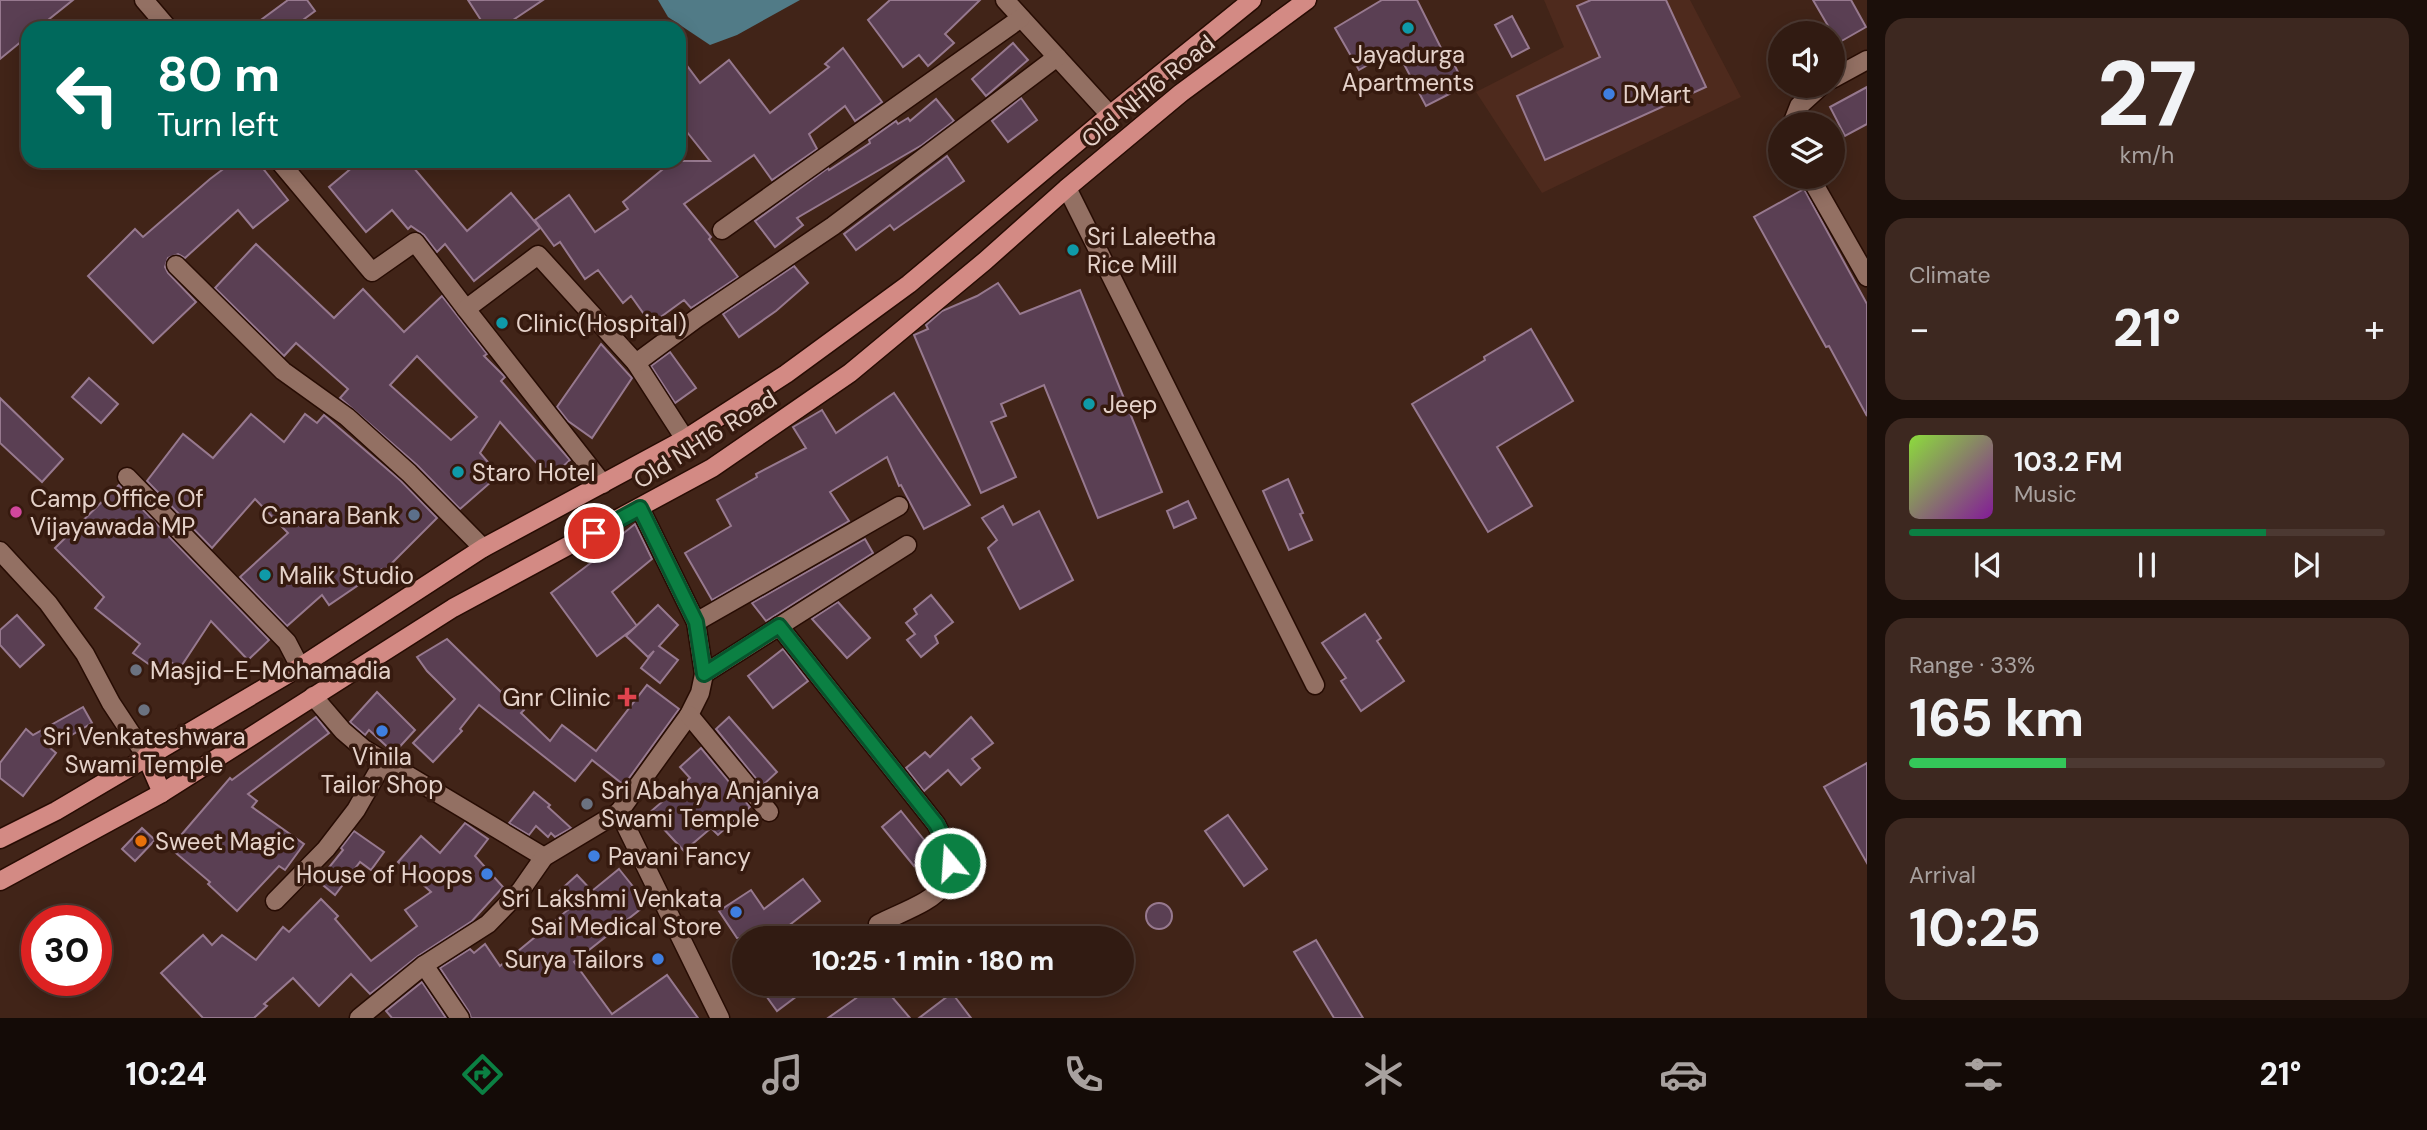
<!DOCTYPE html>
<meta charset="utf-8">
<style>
body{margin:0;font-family:"DM Sans",sans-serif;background:#3d2820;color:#f1f3f6;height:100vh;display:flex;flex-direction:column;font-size:26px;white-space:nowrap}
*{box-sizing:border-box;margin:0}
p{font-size:23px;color:#a8a19f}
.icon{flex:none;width:38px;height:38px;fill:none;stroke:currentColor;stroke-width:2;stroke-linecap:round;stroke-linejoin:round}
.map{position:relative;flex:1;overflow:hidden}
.drawer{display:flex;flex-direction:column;gap:18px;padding:18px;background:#1b0f0a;width:560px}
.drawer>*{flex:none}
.banner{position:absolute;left:21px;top:21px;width:665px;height:147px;border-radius:21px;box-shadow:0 4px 18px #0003,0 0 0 2px #4c3932;background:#00695c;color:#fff;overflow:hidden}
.buttons{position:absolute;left:1768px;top:21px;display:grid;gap:14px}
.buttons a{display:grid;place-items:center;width:77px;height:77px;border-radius:50%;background:#311b12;box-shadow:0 4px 18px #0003,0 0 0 2px #4c3932;font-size:35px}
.speed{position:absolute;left:21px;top:905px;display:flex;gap:14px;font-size:35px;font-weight:700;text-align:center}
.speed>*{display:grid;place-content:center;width:91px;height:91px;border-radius:50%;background:#311b12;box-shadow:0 4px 18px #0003,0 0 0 2px #4c3932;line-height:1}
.speed .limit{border:10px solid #d22;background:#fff;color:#111}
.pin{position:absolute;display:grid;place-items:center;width:60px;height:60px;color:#fff;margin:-30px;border:4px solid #fff;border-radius:50%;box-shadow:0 2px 7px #0007}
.me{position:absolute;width:77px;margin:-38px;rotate:342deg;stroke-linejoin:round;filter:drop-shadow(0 0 5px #0008)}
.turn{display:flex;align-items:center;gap:24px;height:147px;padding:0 21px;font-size:32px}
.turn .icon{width:91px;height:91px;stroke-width:2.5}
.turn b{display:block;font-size:49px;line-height:60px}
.big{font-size:52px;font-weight:800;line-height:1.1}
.drawer .widget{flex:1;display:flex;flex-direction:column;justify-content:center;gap:10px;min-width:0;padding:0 24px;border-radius:21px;background:#3d2820}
.drawer .dial{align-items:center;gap:0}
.dial b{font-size:91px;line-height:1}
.song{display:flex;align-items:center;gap:21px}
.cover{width:84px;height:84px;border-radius:10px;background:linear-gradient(135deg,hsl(90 70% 55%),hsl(290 70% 35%))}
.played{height:7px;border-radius:4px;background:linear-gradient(90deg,#0b8043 75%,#4c3932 75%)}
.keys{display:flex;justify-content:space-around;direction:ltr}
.heat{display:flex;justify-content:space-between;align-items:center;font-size:38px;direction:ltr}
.charge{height:10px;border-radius:5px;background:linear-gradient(90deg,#34c759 33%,#4c3932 0)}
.trip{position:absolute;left:732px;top:926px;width:402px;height:70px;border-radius:35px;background:#311b12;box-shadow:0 4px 18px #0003,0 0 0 2px #4c3932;font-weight:800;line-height:70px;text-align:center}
.menu{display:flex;height:112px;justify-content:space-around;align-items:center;background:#140b07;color:#a8a19f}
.menu .icon{width:49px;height:49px}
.menu .selected{color:#0b8043}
.menu b{font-size:32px;color:#f1f3f6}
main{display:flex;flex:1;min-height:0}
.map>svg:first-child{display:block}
.built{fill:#4e2a1d}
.water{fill:#517b87}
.building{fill:#5a3f53;stroke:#97798f;stroke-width:2;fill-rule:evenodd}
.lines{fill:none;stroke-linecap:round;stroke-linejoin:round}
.minor-casing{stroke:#270c03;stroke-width:21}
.major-casing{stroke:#270c03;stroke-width:21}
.minor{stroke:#937063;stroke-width:18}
.major{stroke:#d38a84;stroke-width:18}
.route-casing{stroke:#07532c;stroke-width:18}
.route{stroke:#0b8043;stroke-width:12}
.culture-dot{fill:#0f9aa8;stroke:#361a0f;stroke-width:2.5}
.shop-dot{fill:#3f7fe0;stroke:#361a0f;stroke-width:2.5}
.hotel-dot{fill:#d1479c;stroke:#361a0f;stroke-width:2.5}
.service-dot{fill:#5c6f8a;stroke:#361a0f;stroke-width:2.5}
.worship-dot{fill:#6b7280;stroke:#361a0f;stroke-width:2.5}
.health-dot{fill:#e0444e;stroke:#361a0f;stroke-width:2.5}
.food-dot{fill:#e8710a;stroke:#361a0f;stroke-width:2.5}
.labels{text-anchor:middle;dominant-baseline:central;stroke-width:7;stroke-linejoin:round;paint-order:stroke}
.poi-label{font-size:24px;fill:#e5d2ca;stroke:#361a0f;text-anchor:start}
.street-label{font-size:24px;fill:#e5d2ca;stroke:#361a0f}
</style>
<main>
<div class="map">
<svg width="1867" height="1018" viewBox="0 0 1867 1018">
<rect width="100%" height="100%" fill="#412418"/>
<polygon class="built" points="1544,0 1690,0 1741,97 1542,193 1476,92 1564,47"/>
<polygon class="water" points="658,0 800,0 737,35 710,45 668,17"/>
<g class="building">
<polygon points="0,0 73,0 38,28 28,28 28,36 0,59"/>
<polygon points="288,0 307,0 315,11 292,28 250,28"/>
<polygon points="468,0 543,0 501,28 486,28"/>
<polygon points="890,0 980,0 945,34 954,43 928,66 919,55 903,67 868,20"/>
<polygon points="1382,0 1417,0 1446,58 1450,56 1465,86 1426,106 1396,49 1359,70 1335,28"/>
<polygon points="1591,0 1666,0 1706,87 1545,160 1517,96 1600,57 1577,6"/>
<polygon points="1813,0 1851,0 1866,27 1838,43"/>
<polygon points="1512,16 1529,48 1512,57 1495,25"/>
<polygon points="1013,43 1028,60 986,96 972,79"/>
<polygon points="843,48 882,102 855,121 845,106 809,134 817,149 772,180 754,155 684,204 711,237 709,239 738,277 691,308 684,300 651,324 631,296 623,303 598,270 585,279 560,242 554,246 535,220 569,195 595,232 628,209 623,202 663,169 657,161 710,161 679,122 679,55 700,83 729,60 770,113 829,67 825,64"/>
<polygon points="1867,87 1867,124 1845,136 1830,107"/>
<polygon points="1021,98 1037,120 1008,142 992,121"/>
<polygon points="936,99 954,121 922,145 797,218 803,225 775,247 755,221 828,168 829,170 870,143 869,140 896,121 898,124 908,118 910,121"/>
<polygon points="947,156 964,181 894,230 890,225 856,250 844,234"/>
<polygon points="234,161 257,161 288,200 253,228 238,210 185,258 178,254 168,258 165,267 168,273 196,302 153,343 88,276 135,229 143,237 210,179"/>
<polygon points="360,161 408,161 467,231 511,193 540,228 474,281 445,244 437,252 424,235 411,226 408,229 392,210 366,232 329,187"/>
<polygon points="1804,189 1867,304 1867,416 1829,346 1826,347 1754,217"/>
<path d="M256,244L334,318L363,289L404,332L442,296L487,354L484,356L505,377L501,381L570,460L550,478L500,422L480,453L499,475L460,509L417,465L340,398L348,389L296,343L284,356L215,288ZM417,356L477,417L451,440L390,385Z"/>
<polygon points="794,266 808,283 776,311 739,337 723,314"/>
<polygon points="998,283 1020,314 1080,290 1162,492 1098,518 1044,385 1001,404 1006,416 991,422 1016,477 981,493 914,335 928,329 926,325 942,311 977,296"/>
<polygon points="1531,329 1573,401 1497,447 1532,506 1488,532 1412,404 1485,360 1484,357"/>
<polygon points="601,344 632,378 592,438 568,421 557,407"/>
<polygon points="670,352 696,388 675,403 651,366"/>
<polygon points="89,378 118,404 101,423 72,397"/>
<polygon points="894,393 970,505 924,529 901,485 899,486 887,457 830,492 849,521 712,600 685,553 731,526 717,500 757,477 756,474 806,448 793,427 822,410 836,433"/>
<polygon points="0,398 63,459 42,482 0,443"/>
<polygon points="251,414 284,442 305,414 317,423 324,415 401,481 437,518 384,571 382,569 329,605 322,595 287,626 240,577 288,533 255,499 212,548 147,481 183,434 213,458"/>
<polygon points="1288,479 1303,513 1300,514 1312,540 1289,550 1263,491"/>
<polygon points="119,485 269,640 248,660 211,621 180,668 166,659 157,670 133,653 140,644 95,608 104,597 55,548"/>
<polygon points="1188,501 1196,518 1174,528 1167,511"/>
<polygon points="1003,506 1013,525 1039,511 1073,580 1020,609 988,548 997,540 982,518"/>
<polygon points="635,524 652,559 612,592 637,626 597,656 551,593 592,562 590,560"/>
<polygon points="865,539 873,553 766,621 752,603"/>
<polygon points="931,595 953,622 935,636 938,643 921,657 907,640 915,634 906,623 917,614 914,609"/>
<polygon points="838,602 870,638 847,658 812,619"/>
<polygon points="658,605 678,625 659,646 678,660 660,683 641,668 654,651 648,657 626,636"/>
<polygon points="1365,614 1381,638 1377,641 1404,681 1361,711 1341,681 1346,678 1322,643"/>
<polygon points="17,615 44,645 20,667 0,645 0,630"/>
<polygon points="447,639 501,692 503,690 524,710 521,713 550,741 562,725 596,751 647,685 679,709 624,785 592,760 575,781 479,705 460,729 462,731 433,762 413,743 455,699 427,671 417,657"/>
<polygon points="783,649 808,681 773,708 748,676"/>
<polygon points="377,692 415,730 394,753 369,730 365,735 350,722"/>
<polygon points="83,707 92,723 50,748 56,753 23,796 0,778 0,763 26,729 33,735"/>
<polygon points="316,717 329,733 248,794 257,801 252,807 304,844 285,870 279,866 237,911 208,884 210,882 170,848 230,778 232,780"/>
<polygon points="729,717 777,772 762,786 716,729"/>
<polygon points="971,717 993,743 972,759 980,768 961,785 948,770 924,791 906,768 925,752 930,757"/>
<polygon points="701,748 750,807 718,835 711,828 684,851 649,813 690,778 680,767"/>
<polygon points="1867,763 1867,863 1824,787"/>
<polygon points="534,792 550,805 548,807 571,828 555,837 551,833 548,837 536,826 529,835 509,823"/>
<polygon points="901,811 933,851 914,866 882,827"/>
<polygon points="1228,815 1267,869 1244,886 1205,831"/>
<polygon points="465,823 488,839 475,856 503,887 472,921 418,956 370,994 351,974 319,1006 293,978 264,1004 267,1006 254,1018 203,1018 161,973 203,935 212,945 222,935 256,960 283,927 289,932 321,899 338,916 335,919 371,961 417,926 405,910 431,892 398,862 421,836 440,853"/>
<polygon points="142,828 155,840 135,861 122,849"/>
<polygon points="354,831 384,852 371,870 360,862 335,895 318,881 343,850 341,848"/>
<polygon points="619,869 647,904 574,962 612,1014 667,975 698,1018 471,1018 469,1012 440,968 470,949 474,953 485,944 500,966 569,909 556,894 577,875 592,891"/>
<polygon points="803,879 820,901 773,938 737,938 719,911 751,890 764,909"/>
<circle cx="1159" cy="916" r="13"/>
<polygon points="1316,940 1363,1018 1334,1018 1294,952"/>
<polygon points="422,982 446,1018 392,1018 386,1011"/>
<polygon points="777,984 813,984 777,1011 764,993"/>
<polygon points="871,984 881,984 910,1018 828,1018 859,996 857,993"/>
<polygon points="952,993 971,1018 919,1018"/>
</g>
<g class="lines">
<defs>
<g id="minor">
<polyline points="144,0 168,28"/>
<polyline points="1005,0 1110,115"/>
<polyline points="1832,79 1867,60"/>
<polyline points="1792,124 1799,106 1821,86"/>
<polyline points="279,161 372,272 415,242 466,309"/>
<polyline points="1810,177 1867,277"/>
<polyline points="1067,188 1315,685"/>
<polyline points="722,230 1021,18"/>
<polyline points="176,265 283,371 347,417 409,473 483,548"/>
<polyline points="636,363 685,439"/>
<polyline points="127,477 287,642 300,667"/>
<polyline points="603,484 466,309 538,255 636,363 697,318 833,226 1057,57"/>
<polyline points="640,508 696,622 704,674 700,693 689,715 619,812 720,1018"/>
<polyline points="0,551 48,603 85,654 111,703 146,756"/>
<polyline points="696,622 899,506"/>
<path d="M779,626L936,824C972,891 930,899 878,924"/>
<polyline points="704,674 907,545"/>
<polyline points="313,696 343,731 364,749 544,857"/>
<polyline points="689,715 769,812"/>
<polyline points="275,901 326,849 356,810 384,761"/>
<polyline points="424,965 460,1018"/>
<polyline points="359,1018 424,965 488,924 521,890 544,857 619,812"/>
</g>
<g id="major">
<polyline points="146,756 162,793"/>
<polyline points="0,839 56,811 300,667 483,548 685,439 786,374 909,284 1110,115 1252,0"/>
<polyline points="0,881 162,793 453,608 712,468 850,373 985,261 1067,188 1181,93 1307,0"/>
</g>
</defs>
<use href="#minor" class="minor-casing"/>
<use href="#major" class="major-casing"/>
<use href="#minor" class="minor"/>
<use href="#major" class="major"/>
</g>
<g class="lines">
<defs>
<polyline id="route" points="594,533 640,508 696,622 704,674 779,626 936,824 948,847 950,863"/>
</defs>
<use href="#route" class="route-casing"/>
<use href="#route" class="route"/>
</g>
<g class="culture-dot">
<circle cx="1408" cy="28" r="7"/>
<circle cx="1073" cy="250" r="7"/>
<circle cx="502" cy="323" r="7"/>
<circle cx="1089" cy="404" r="7"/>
<circle cx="458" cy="472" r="7"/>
<circle cx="265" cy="575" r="7"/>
</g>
<g class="shop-dot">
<circle cx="1609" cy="94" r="7"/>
<circle cx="382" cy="731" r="7"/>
<circle cx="594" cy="856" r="7"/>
<circle cx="487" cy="874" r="7"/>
<circle cx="736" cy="912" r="7"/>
<circle cx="658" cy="959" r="7"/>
</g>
<circle class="hotel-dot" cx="16" cy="512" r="7"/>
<circle class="service-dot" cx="414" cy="515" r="7"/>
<g class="worship-dot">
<circle cx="136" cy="670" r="7"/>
<circle cx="144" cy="710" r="7"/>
<circle cx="587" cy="804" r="7"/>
</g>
<path class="health-dot" d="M623.5 686.5h7v7h7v7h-7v7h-7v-7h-7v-7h7z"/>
<circle class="food-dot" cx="141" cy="841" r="7"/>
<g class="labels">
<g class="poi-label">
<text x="1408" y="54" text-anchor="middle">Jayadurga<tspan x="1408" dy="28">Apartments</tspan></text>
<text x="1623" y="94">DMart</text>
<text x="1087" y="236">Sri Laleetha<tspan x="1087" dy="28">Rice Mill</tspan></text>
<text x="516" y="323">Clinic(Hospital)</text>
<text x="1103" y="404">Jeep</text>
<text x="472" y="472">Staro Hotel</text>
<text x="30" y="498">Camp Office Of<tspan x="30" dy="28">Vijayawada MP</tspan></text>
<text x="400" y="515" text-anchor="end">Canara Bank</text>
<text x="279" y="575">Malik Studio</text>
<text x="150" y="670">Masjid-E-Mohamadia</text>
<text x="611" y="697" text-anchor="end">Gnr Clinic</text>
<text x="144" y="736" text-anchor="middle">Sri Venkateshwara<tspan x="144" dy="28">Swami Temple</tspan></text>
<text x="382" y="756" text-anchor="middle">Vinila<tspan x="382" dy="28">Tailor Shop</tspan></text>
<text x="601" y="790">Sri Abahya Anjaniya<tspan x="601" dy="28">Swami Temple</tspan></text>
<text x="155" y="841">Sweet Magic</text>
<text x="608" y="856">Pavani Fancy</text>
<text x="473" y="874" text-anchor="end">House of Hoops</text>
<text x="722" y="898" text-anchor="end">Sri Lakshmi Venkata<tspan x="722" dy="28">Sai Medical Store</tspan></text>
<text x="644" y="959" text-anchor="end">Surya Tailors</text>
</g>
<g class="street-label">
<text transform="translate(1148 91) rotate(-39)">Old NH16 Road</text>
<text transform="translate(705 439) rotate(-32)">Old NH16 Road</text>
</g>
</g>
</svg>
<div class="buttons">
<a><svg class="icon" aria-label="sound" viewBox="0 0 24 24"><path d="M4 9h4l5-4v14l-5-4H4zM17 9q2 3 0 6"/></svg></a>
<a><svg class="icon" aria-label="layers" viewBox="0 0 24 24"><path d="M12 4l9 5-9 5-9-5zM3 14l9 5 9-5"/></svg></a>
</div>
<div class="speed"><div class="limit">30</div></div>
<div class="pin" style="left:594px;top:533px;background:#d93025"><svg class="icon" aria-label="arrive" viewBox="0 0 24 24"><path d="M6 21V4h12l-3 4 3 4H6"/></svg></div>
<svg class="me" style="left:950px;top:863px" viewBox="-20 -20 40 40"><circle r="17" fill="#0b8043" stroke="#fff" stroke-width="3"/><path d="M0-11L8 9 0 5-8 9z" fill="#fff"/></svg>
<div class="trip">10:25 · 1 min · 180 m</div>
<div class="banner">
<div class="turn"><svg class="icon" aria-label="left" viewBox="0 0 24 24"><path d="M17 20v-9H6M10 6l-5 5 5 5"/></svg><div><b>80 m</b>Turn left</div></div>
</div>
</div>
<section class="drawer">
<div class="widget dial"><b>27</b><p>km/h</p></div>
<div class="widget"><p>Climate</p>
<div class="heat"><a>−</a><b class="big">21°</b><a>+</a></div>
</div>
<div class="widget">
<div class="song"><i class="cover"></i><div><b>103.2 FM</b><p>Music</p></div></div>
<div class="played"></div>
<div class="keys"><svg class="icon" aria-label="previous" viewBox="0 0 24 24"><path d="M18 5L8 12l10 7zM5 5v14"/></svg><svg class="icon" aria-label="pause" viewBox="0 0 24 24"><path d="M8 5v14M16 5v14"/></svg><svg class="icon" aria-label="next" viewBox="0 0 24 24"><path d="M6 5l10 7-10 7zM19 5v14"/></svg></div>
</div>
<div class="widget"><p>Range · 33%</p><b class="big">165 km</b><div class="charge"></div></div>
<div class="widget"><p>Arrival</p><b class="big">10:25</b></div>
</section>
</main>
<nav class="menu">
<b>10:24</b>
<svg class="icon selected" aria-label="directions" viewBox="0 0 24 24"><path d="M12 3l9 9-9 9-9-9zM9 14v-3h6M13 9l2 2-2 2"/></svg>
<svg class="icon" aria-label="music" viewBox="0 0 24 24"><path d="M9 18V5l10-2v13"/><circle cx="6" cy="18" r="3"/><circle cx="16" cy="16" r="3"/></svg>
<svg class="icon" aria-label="phone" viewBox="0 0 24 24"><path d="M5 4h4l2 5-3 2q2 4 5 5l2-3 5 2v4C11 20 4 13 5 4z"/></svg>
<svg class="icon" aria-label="climate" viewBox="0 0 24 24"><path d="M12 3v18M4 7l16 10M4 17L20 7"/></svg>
<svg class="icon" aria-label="car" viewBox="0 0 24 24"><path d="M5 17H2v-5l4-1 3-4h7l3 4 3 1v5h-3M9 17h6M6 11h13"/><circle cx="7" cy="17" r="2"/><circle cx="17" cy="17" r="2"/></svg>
<svg class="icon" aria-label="filters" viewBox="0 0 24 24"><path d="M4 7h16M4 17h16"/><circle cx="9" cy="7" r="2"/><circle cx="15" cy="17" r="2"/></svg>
<b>21°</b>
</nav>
